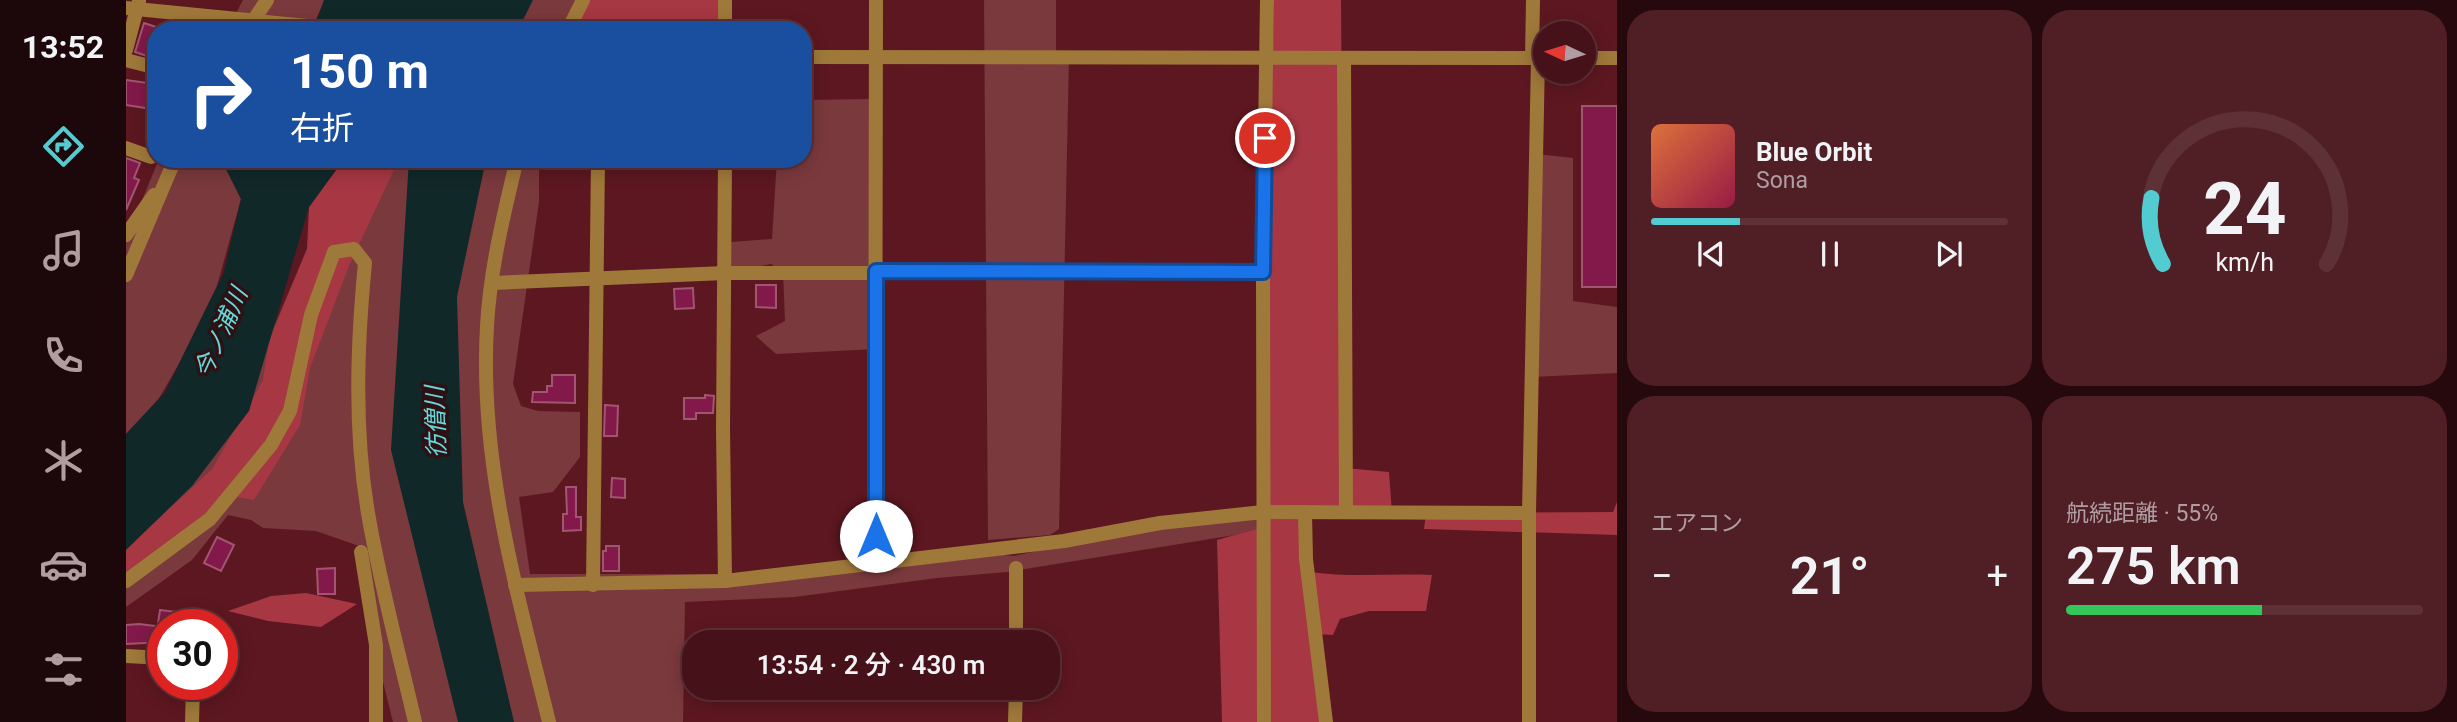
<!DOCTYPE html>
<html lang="ja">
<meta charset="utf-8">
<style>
body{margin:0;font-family:Roboto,"Noto Sans JP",sans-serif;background:#501f25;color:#f1f3f6;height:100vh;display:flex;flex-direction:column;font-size:26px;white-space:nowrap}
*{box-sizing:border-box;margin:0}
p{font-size:23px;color:#b09da2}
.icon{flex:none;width:38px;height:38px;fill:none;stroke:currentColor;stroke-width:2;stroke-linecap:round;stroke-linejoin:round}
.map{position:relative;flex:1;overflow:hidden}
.side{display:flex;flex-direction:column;gap:10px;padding:10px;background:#26090d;width:840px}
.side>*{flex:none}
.guide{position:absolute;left:21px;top:21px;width:665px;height:147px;border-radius:28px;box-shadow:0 4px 18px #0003,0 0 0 2px #5e3137;background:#1a4fa0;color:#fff;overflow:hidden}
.needle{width:46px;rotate:274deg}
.fabs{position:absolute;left:1407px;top:21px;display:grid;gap:14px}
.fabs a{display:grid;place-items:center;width:63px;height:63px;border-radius:50%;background:#461118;box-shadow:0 4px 18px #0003,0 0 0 2px #5e3137;font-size:35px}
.speed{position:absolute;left:21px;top:609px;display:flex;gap:14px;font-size:35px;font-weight:700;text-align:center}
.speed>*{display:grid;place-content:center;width:91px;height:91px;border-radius:50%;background:#461118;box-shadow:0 4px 18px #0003,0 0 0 2px #5e3137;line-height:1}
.speed .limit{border:10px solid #d22;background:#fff;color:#111}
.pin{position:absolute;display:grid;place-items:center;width:60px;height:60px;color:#fff;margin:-30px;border:4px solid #fff;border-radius:50%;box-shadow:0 2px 7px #0007}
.me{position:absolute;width:77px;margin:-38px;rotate:0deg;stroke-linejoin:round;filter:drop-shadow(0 0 5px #0008)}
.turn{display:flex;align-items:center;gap:24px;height:147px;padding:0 28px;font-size:32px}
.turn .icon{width:91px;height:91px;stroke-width:2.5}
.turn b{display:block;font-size:49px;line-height:60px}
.big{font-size:52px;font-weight:600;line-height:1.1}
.side .card{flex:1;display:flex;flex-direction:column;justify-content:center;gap:10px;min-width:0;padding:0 24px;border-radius:28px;background:#501f25}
.side .dial{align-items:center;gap:0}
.dial svg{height:182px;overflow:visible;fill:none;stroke:#5e3137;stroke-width:7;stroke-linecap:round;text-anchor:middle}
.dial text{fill:#f1f3f6;stroke:none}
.song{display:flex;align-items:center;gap:21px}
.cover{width:84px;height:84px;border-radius:10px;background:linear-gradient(135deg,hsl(20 70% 55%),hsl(340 70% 35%))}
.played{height:7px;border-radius:4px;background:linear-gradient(90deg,#52ccd0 25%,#5e3137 25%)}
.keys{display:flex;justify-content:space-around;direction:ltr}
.heat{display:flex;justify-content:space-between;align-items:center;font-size:38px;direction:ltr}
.charge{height:10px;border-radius:5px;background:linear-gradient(90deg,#34c759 55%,#5e3137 0)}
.side .tiles{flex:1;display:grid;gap:10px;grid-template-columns:repeat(2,1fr)}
.trip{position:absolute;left:556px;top:630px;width:378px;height:70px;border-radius:28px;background:#461118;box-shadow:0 4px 18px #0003,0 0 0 2px #5e3137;font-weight:600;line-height:70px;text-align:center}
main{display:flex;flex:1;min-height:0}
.menu{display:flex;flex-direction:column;width:126px;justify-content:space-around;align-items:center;background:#1c070a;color:#b09da2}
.menu .icon{width:49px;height:49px}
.menu .current{color:#52ccd0}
.menu b{font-size:32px;color:#f1f3f6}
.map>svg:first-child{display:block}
.green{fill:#7a393d}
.forest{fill:#a63743}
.water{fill:#112829}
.building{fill:#83184a;stroke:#a05671;stroke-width:2}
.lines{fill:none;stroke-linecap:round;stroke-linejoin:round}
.minor{stroke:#9f793a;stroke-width:14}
.route-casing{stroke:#114b97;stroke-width:18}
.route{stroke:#1a73e8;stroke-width:12}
.labels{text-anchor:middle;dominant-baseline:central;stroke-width:7;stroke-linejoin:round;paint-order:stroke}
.water-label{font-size:24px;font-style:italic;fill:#64dadd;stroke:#301113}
</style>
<main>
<nav class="menu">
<b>13:52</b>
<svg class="icon current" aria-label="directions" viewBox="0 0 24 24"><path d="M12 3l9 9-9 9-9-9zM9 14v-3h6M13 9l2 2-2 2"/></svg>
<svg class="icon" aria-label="music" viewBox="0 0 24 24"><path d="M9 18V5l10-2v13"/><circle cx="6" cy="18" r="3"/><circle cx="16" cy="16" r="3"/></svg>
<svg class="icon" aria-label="phone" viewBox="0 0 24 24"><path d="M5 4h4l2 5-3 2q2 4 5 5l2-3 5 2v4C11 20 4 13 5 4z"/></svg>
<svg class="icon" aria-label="climate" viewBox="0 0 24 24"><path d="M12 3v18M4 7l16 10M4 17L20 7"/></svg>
<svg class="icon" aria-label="car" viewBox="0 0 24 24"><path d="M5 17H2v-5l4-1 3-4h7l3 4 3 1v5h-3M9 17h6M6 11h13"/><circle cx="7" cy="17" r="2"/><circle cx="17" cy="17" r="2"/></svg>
<svg class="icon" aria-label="filters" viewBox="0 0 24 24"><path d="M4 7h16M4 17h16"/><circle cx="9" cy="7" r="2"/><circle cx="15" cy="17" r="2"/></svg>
</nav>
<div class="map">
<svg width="1491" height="722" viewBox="0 0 1491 722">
<rect width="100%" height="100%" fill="#5d1720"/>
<g class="green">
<polygon points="117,0 199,0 185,30 101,30"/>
<polygon points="404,0 463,0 450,30 391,30"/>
<polygon points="858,0 930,0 930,51 943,57 933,529 924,535 862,540"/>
<polygon points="744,99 750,349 650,354 630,336 659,321 657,272 645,264 599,273 605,242 646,239 651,159 677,159 677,100"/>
<polygon points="1410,154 1447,158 1447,301 1491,307 1491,373 1406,377"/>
<polygon points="33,159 106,159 100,169 115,199 91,286 53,364 32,400 0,434 0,239"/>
<polygon points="229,159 281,159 352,195 360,159 413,159 413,202 387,384 395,406 412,411 454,412 454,457 427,492 393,497 404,574 664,574 850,552 888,556 1052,521 1137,512 1137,527 1109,535 881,572 811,578 669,597 559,602 557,722 430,722 424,703 425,722 267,722 257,682 236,547 190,531 137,528 125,520 102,515 66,560 0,607 0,449 98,444 181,249"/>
</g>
<g class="forest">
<polygon points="459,0 598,0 599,30 443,30"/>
<path d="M1148,0H1215L1219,468L1263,472L1266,513L1179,512L1185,572C1225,578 1266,573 1306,575L1300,611H1243L1214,619L1207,635L1190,634L1198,722H1096L1091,540L1137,527Z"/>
<polygon points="218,159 273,159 223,266 184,368 174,425 128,500 103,496 0,581 0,549 86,469 137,380 143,341 181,249 183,207"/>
<polygon points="1491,502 1491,535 1298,529 1300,513 1487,512"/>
<polygon points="180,593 231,604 195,627 142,621 102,611 145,596"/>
</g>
<g class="water">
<polygon points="198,0 407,0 392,30 187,30"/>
<polygon points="106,159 218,159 183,207 123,411 66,486 0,550 0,434 39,392 97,274 115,199 100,169"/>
<polygon points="283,159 360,159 331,297 337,502 388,722 332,722 265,450"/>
</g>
<g class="building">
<polygon points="18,23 30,27 21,56 9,52"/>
<polygon points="0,80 29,84 26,109 0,105"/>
<rect x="1456" y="106" width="35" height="181"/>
<polygon points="0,158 14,163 8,178 13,180 0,210"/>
<polygon points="630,285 650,285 650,308 630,307"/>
<polygon points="567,288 568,308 549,309 548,289"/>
<polygon points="426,375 449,375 449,403 406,402 407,392 421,392 421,386 426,386"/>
<polygon points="579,395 588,396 587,413 570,413 570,419 558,419 558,398 579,398"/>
<polygon points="479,405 492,406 491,436 478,436"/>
<polygon points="486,478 499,479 499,498 485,497"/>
<polygon points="440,487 450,487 450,517 455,517 455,530 437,531 437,514 441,514"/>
<polygon points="91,537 108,545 95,571 78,563"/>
<polygon points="480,546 493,546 493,571 477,571 477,551 480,551"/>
<polygon points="209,568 209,594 192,594 191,569"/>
<polygon points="34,610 60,613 58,625 32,623"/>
<polygon points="13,624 37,627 37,642 0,644 0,625"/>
</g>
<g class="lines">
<g class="minor">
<polyline points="599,0 599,30"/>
<polyline points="0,8 222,30"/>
<polyline points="121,30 141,0"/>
<polyline points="442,30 457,0"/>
<polyline points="0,50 13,1"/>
<polyline points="677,57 1419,58"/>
<polyline points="1218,58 1220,512"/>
<polyline points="1406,58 1407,0"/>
<polyline points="1458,58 1491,58"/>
<polyline points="0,60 27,67"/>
<polyline points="0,148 25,157"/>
<path d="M391,159C378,213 364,270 361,326C353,462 391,591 423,722"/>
<polyline points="599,159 597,428 599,581"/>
<polyline points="0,235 28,195"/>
<polyline points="0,275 49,159"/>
<polyline points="367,283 599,273 1137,273"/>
<polyline points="1179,512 1180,559 1200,722"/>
<polyline points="235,552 250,645 250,722"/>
<polyline points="749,563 750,0"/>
<path d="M0,581L84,519L145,445L164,411L185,315L208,252L228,249L239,263C231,346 228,430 242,513C254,584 273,653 289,722"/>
<polyline points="389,585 599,581 938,541 1034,523 1137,512 1403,513"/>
<polyline points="467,585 472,159"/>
<polyline points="890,642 890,568"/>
<polyline points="0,656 37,658"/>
<polyline points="66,722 67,684"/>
<polyline points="889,722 890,688"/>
<polyline points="1138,722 1137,273 1141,0"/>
<polyline points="1403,722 1403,513 1412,58"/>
</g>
</g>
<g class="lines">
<defs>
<polyline id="route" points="750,536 750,271 1137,272 1139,138"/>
</defs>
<use href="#route" class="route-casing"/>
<use href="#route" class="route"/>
</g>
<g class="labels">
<g class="water-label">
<text transform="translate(95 333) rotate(-66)">今ノ浦川</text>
<text transform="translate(310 422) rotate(-92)">彷僧川</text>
</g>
</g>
</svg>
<div class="fabs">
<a><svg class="needle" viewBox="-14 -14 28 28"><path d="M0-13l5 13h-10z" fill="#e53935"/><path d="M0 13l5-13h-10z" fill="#b09da2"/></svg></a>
</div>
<div class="speed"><div class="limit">30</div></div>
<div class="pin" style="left:1139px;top:138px;background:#d93025"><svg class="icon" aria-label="arrive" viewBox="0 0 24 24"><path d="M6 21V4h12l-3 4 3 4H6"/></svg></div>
<svg class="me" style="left:750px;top:536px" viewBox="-20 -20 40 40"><circle r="19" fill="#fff"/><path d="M0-13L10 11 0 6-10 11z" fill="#1a73e8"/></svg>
<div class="trip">13:54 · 2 分 · 430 m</div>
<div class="guide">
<div class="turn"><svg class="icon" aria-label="right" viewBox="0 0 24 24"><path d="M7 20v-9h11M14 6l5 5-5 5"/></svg><div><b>150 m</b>右折</div></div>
</div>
</div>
<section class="side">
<div class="tiles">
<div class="card">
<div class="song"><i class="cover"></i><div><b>Blue Orbit</b><p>Sona</p></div></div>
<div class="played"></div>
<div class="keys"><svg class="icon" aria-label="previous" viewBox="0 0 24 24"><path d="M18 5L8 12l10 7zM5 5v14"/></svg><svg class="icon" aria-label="pause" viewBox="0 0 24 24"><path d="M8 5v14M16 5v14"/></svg><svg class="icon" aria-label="next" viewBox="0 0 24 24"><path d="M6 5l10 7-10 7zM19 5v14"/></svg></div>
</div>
<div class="card dial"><svg viewBox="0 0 100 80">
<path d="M14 69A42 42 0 1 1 86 69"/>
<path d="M14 69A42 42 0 0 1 9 40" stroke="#52ccd0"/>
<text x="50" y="56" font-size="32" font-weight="700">24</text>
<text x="50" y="72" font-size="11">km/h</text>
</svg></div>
<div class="card"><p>エアコン</p>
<div class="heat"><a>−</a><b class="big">21°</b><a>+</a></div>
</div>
<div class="card"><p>航続距離 · 55%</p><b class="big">275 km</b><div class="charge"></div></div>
</div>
</section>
</main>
